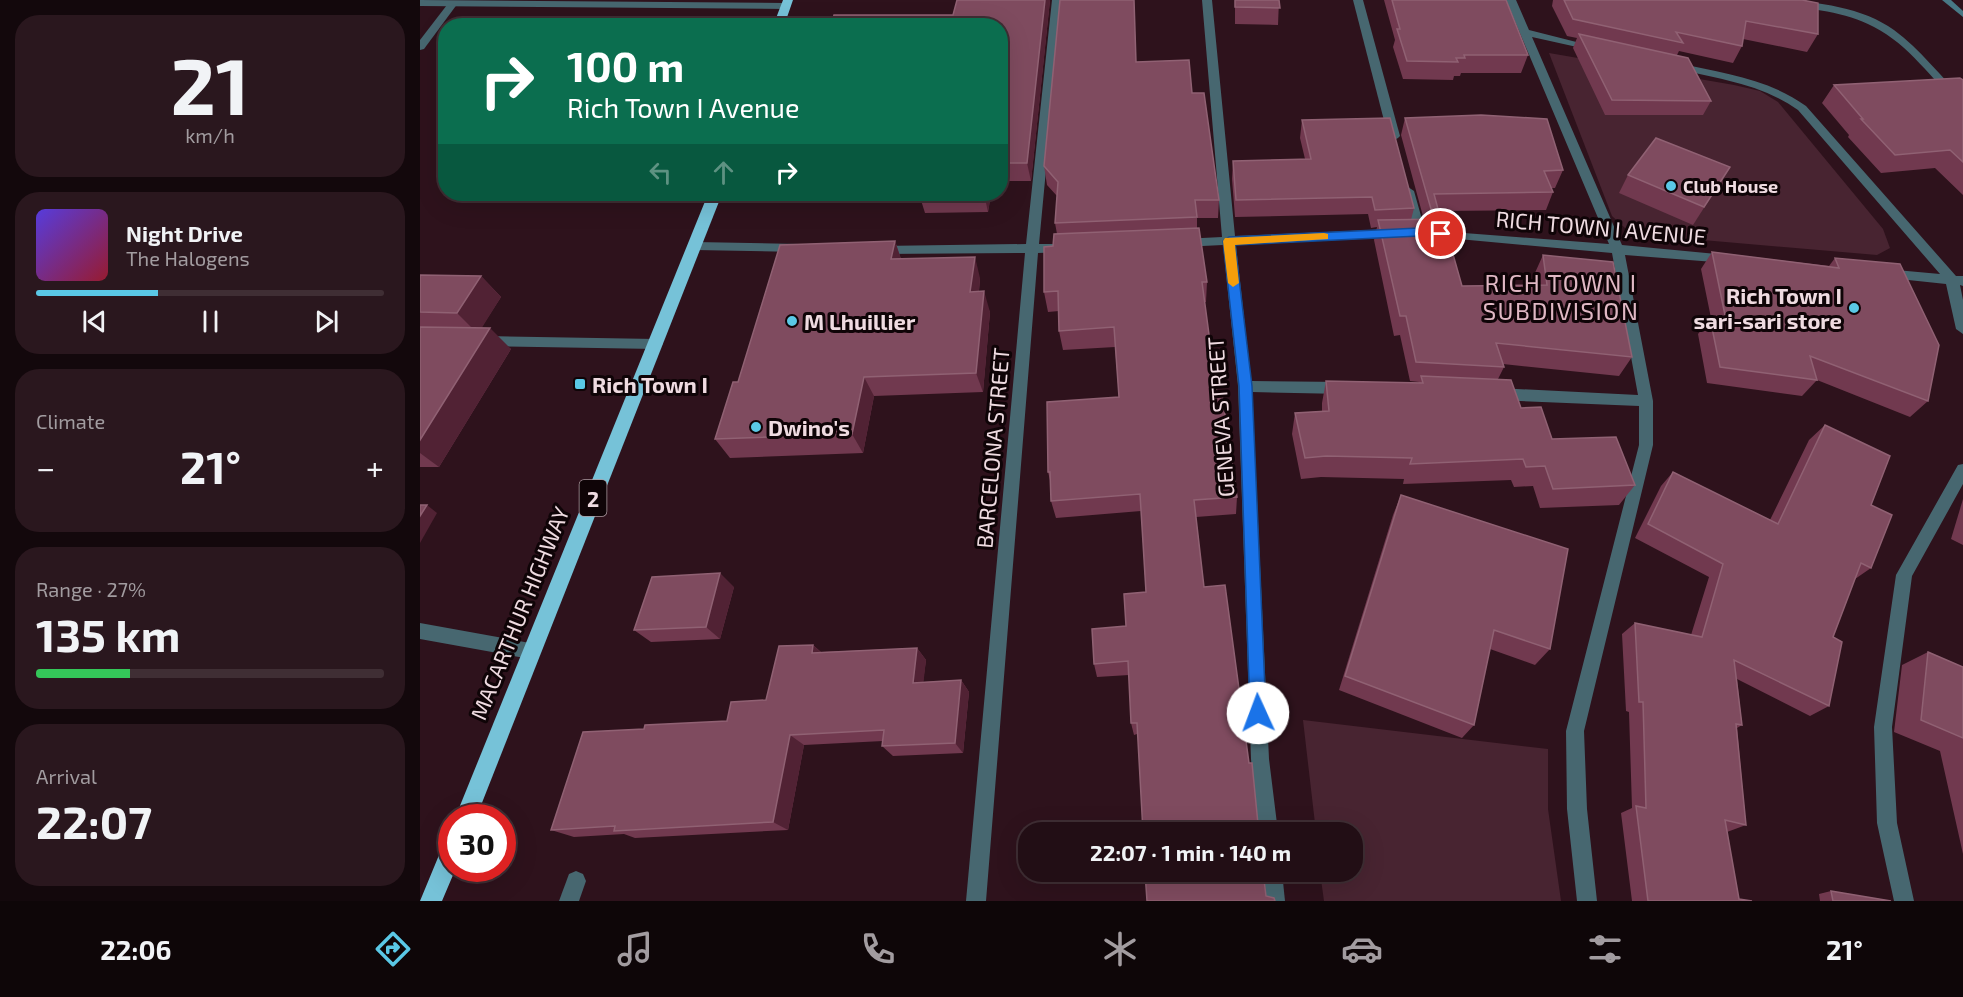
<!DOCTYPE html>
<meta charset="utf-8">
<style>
body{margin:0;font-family:"Exo 2",sans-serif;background:#2a171e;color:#f1f3f6;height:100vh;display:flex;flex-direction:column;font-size:22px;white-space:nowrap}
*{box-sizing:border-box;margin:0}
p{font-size:20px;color:#a29ca0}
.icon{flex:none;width:33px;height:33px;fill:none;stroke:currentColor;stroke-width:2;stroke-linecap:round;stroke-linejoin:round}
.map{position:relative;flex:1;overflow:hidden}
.sheet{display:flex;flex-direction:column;gap:15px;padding:15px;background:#13080c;width:420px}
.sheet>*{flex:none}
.banner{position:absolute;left:18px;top:18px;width:570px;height:183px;border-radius:24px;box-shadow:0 6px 24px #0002,0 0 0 2px #3f2e34;background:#0b6e4f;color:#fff;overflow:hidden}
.speed{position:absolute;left:18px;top:804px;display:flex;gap:12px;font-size:30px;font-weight:700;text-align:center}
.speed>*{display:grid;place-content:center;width:78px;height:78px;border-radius:50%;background:#220e15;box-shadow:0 6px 24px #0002,0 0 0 2px #3f2e34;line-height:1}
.speed .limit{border:9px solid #d22;background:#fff;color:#111}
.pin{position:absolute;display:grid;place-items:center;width:51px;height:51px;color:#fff;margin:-26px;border:3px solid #fff;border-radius:50%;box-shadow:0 2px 6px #0007}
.me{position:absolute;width:66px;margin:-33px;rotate:358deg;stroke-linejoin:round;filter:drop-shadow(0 0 4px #0008)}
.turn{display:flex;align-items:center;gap:21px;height:126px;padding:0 30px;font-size:27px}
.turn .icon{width:78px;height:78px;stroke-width:2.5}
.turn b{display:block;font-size:42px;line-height:51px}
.lanes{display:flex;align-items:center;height:57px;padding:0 30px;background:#0003;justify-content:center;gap:30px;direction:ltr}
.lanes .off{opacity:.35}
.big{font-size:45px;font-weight:700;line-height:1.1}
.sheet .widget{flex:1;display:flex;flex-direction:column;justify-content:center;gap:9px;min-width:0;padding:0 21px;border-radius:24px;background:#2a171e}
.sheet .dial{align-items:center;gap:0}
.dial b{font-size:78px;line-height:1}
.song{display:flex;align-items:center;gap:18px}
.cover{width:72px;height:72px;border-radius:9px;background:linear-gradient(135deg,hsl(250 70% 55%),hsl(350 70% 35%))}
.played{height:6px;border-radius:3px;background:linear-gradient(90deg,#5ac8e6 35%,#3f2e34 35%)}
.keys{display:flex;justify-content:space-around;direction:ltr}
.heat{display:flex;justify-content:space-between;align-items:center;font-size:33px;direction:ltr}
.charge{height:9px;border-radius:4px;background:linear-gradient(90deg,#34c759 27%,#3f2e34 0)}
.trip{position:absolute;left:598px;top:822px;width:345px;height:60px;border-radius:24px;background:#220e15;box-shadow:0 6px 24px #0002,0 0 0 2px #3f2e34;font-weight:700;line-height:60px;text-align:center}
.menu{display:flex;height:96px;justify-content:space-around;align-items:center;background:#0e0608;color:#a29ca0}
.menu .icon{width:42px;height:42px}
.menu .active{color:#5ac8e6}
.menu b{font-size:27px;color:#f1f3f6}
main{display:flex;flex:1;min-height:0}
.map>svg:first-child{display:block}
.green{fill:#482431}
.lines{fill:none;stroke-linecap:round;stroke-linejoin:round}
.stream{fill:#487885;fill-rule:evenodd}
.service{fill:#476770;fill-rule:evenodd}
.minor{fill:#476770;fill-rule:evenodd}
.tertiary{fill:#476770;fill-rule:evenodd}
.trunk{fill:#76c2d8;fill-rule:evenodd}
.wall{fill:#71394f}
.shaded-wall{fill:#512234}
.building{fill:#7f4b5f;stroke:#906173;stroke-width:1.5}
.route{fill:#1a73e8;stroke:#114b97;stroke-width:1.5}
.slow{fill:#f59e0b}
.poi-dot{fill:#5ac8e6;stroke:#0f0407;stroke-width:2}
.labels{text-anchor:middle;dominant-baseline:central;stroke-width:6;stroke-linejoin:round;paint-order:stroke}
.far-poi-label{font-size:18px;font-weight:bold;fill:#efdbe1;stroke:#0f0407;text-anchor:start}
.shield{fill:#0f0407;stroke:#ac9aa0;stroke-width:1.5}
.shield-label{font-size:21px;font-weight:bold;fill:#efdbe1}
.street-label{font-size:22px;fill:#efdbe1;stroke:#0f0407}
.poi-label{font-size:22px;font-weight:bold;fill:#efdbe1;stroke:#0f0407;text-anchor:start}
.neighbourhood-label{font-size:24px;letter-spacing:1.5px;fill:#e0b8c4;stroke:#0f0407}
</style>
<main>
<section class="sheet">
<div class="widget dial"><b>21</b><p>km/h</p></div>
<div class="widget">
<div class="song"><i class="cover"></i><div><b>Night Drive</b><p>The Halogens</p></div></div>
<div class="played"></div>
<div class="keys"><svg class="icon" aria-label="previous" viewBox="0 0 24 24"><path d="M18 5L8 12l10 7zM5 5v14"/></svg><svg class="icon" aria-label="pause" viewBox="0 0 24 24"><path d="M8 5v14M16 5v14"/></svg><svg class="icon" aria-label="next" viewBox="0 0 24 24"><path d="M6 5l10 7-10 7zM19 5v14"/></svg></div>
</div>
<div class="widget"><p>Climate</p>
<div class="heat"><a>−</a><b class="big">21°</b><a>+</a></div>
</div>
<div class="widget"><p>Range · 27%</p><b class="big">135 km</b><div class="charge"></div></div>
<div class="widget"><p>Arrival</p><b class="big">22:07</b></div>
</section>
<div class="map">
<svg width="1543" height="901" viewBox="0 0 1543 901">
<rect width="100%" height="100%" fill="#2e121c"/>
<g class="green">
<polygon points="1129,53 1314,85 1340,91 1358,102 1463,229 1470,248 1457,255 1225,235 1205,228 1192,216"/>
<polygon points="883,720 1128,749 1128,809 1141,901 904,901 900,872 933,872 933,832 896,832"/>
</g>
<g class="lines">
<polygon class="stream" points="1522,0 1531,0 1543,11 1543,17"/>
<g class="service">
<polygon points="30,1 38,3 4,49 0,50 0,40"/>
<polygon points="65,336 236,339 243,344 236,349 65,346 58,341"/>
<polygon points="156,871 163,874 166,881 159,901 139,901 149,874"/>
</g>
<g class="minor">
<polygon points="632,0 642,0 619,244 643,244 649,248 643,252 618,253 566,901 546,901 605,253 460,254 454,250 460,246 606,244"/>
<polygon points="782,0 792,0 815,236 975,229 981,233 975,237 816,245 831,381 924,382 929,384 931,388 929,392 924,394 832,392 849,759 858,832 838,832 831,759 818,386 803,245 762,247 756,243 762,239 802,237"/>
<polygon points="933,0 943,0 980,136 978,138 974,140 968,136"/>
<polygon points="1086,0 1096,0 1109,30 1180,48 1175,51 1112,37 1202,245 1307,255 1313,259 1307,263 1205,255 1233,401 1233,445 1164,731 1167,809 1177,901 1157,901 1147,809 1146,731 1219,445 1219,406 1077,400 1072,398 1070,394 1072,390 1077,388 1218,395 1192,253 995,235 982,191 988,187 994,191 1005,230 1189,244"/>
<path d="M1345,0C1386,0 1440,5 1474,30C1500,49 1520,76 1543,98V107L1539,106C1513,80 1488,44 1454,27C1423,10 1384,9 1350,3Z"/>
<path d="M1257,63C1302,73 1347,78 1386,106L1536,276H1543V286L1540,285L1543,300V334L1536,329L1526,284L1460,277L1459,274L1460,271L1465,269L1520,274L1378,110C1340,83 1297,79 1253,68V64Z"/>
<polygon points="275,242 379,244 385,248 379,252 275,250 269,246"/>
<polygon points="1543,464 1543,484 1492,576 1472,727 1477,823 1494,901 1474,901 1457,823 1454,727 1476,575 1538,465"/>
<polygon points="0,623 110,643 116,645 119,651 116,657 110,659 0,639"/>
<polygon points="842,872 862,872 865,901 845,901"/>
</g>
<polygon class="tertiary" points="0,0 366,3 371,6 366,9 0,6"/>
<g class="trunk">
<polygon points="363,0 373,0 364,26 353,26"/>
<polygon points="288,194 302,194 56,818 35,818"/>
<polygon points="32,840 32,868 36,868 22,901 0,901 24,843"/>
</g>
</g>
<g class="wall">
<polygon points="630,0 611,181 580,181 580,26 533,15"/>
<polygon points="815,0 859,0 858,25 815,24"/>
<polygon points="964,0 1086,0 1108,55 1101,73 1041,73 1040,76 1034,76 1033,80 983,79 973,47 975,40"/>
<polygon points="1133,0 1382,0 1398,34 1387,52 1323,39 1322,46 1313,63 1259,51 1257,55 1291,101 1283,115 1185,115 1153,48 1157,38 1147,36 1132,6"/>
<polygon points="717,62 772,93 799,200 798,218 777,218 777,228 787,282 786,302 784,302 797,394 817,497 816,514 776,517 784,587 829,763 838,824 846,832 717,734 714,735 711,723 709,675 677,677 674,664 706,626 726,592 721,511 636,518 631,501 631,484 628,472 699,397 695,347 643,350 639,331 639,311 628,312 624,292 633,246 637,234 635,223 637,196 627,185 624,166"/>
<polygon points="1543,80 1543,195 1515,168 1461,173 1428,137 1429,135 1402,103 1414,85"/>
<polygon points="985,118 1143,170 1135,188 1131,188 1133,192 1126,210 1017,211 1015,220 1042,286 1115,285 1114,275 1123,255 1212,357 1199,376 1083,364 1084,367 1078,379 1101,408 1132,439 1215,485 1199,505 1120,508 1113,486 1094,487 1091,480 983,484 984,479 901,477 881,479 872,434 875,413 902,411 902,403 906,381 998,383 999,382 990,381 980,335 974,336 954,240 957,227 951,228 948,214 815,217 812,179 813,161 885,159 880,138 882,120 994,208 991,220 1004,220 981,135"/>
<polygon points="1310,167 1273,225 1199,193 1208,175"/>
<polygon points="499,194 571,194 568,212 505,213"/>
<polygon points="475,241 481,259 560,278 559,291 570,312 563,392 454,396 443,453 310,458 295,439 318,382"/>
<polygon points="1292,252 1409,266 1415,258 1508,401 1490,417 1397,380 1382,396 1287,383 1278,334 1291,318 1281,269"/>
<polygon points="0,275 61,276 81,297 61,328 91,349 19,467 0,467"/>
<polygon points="1405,425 1451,505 1451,568 1435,579 1413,637 1409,706 1390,716 1317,679 1322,725 1317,728 1326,825 1307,832 1319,899 1332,901 1212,901 1201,813 1212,808 1209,712 1206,711 1202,634 1215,623 1271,635 1289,577 1215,538 1241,486 1253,472 1350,520 1389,440"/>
<polygon points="981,495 1130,649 1115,665 1070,649 1054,725 1042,738 919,690 973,515"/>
<polygon points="1543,499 1543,545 1531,539"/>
<polygon points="314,587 300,639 231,642 214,630"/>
<polygon points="393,645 401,652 497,648 506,660 503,682 541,680 549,692 543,753 473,756 462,746 463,741 384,745 368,830 215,838 204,834 154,837 131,830 224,729 307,721 346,700"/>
<polygon points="1508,652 1543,667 1543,854 1520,751 1474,732 1482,665"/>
<polygon points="1411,891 1471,901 1400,901 1399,894"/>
</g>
<g class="shaded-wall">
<polygon points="625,0 630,0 611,181 607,163"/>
<polygon points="564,194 571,194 568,212"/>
<polygon points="475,241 482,262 471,259"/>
<polygon points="555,257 560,278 557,312 550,292"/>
<polygon points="61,276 81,297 58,334 37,313"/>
<polygon points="564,291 570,312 563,392 556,373"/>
<polygon points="70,328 91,349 19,467 0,453 0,440"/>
<polygon points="444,377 454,396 443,453 432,434"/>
<polygon points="7,505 17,513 0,543 0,516"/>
<polygon points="300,573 314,587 300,639 286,627"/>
<polygon points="393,645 406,657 392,653"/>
<polygon points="497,648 506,660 502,695 493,683"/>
<polygon points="541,680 549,692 543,753 535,743"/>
<polygon points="370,735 384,745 368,830 353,822"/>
</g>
<g class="building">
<polygon points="537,0 625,0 607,163 580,163 580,26 411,26 414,15 533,15"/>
<polygon points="640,0 714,0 716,62 769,60 772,93 784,93 799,200 775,200 777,217 635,223 638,182 624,166"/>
<polygon points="815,0 859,0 860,8 815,7"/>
<polygon points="972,0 1086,0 1108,55 1044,55 1045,58 1036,58 1038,62 987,61 977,29 980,29"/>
<polygon points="1144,0 1382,0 1398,3 1398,34 1326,21 1322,46 1256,32 1263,43 1153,19"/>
<polygon points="1159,34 1268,58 1291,101 1192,100"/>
<polygon points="1540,78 1543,80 1543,162 1530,150 1475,155 1441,119 1443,119 1414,85"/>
<polygon points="1061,115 1127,119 1143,170 1124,171 1133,192 1014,194 1018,209 1011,209 985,118"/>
<polygon points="970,118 994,208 955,210 952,197 816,200 813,161 891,159 882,120"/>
<polygon points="1236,138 1310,167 1284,207 1208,175"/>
<polygon points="499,194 564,194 499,195"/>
<polygon points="1023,219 1042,286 1127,285 1123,255 1193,262 1212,357 1076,343 1084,367 996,362 986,316 980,316 958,220"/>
<polygon points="779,228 787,282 782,282 797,394 802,394 817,497 774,500 784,587 805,585 829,763 832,763 838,824 845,826 846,832 723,832 717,723 711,723 708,661 674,664 672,629 706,626 704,594 726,592 720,494 631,501 630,472 628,472 627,402 699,397 694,327 639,331 638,291 624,292 624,247 633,246 634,234"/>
<polygon points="475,241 471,259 555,257 550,292 564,291 556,373 444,377 432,434 295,439 313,382 318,382 360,245"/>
<polygon points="1292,252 1419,268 1415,258 1480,264 1519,345 1508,401 1390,356 1397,380 1300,367 1290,318 1306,320"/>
<polygon points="0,275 61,276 37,313 0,312"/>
<polygon points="0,327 70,328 0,440"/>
<polygon points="1001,376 1091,380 1101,408 1121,407 1132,439 1196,437 1215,485 1133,489 1125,466 1106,467 1103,459 990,464 992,458 906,456 885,458 875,413 909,411 906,381 1003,383"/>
<polygon points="1405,425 1470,456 1451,505 1472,515 1451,568 1441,563 1413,637 1422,642 1409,706 1314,660 1322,725 1316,724 1326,825 1305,820 1319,899 1332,901 1228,901 1216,806 1226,808 1223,702 1219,702 1215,623 1282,637 1303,564 1228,524 1253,472 1358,524"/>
<polygon points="981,495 1148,549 1130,649 1074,630 1054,725 925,676"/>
<polygon points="0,505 7,505 0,516"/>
<polygon points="300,573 286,627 214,630 232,577"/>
<polygon points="393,645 392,653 497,648 493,683 541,680 535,743 462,746 464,730 370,735 353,822 194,831 195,826 131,830 163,732 224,729 225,725 307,721 311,702 346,700 359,646"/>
<polygon points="1508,652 1543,667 1543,738 1501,720"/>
<polygon points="725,872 843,872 846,896 854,898 855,901 727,901"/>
<polygon points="1411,891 1471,901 1413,901"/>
</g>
<polygon class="route" points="999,228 1021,230 1027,234 1021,238 999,236 815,245 832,386 846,713 844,719 838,721 832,719 830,713 819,386 803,241 809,237"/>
<polygon class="slow" points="904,233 908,234 908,239 815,245 819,283 813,287 808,283 803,241 805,238"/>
<g class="poi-dot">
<circle cx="1251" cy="186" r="6"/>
<circle cx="1434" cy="308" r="6"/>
<circle cx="372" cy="321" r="6"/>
<rect x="154" y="378" width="12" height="12" rx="3"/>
<circle cx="336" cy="427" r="6"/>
</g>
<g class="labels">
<g class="far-poi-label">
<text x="1263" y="186">Club House</text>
</g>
<rect class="shield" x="159.5" y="480" width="27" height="36" rx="4.5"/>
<g class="shield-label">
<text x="173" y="498">2</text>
</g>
<g class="street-label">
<text transform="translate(1181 227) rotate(5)">RICH TOWN I AVENUE</text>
<text transform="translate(800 417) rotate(-94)">GENEVA STREET</text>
<text transform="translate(572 448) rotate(-85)">BARCELONA STREET</text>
<text transform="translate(99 613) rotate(-68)">MACARTHUR HIGHWAY</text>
</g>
<g class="poi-label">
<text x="1422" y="295" text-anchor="end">Rich Town I<tspan x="1422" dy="25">sari-sari store</tspan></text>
<text x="384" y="321">M Lhuillier</text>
<text x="172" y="384">Rich Town I</text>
<text x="348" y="427">Dwino's</text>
</g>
<g class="neighbourhood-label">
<text x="1141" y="282">RICH TOWN I<tspan x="1141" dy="28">SUBDIVISION</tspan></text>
</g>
</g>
</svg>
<div class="speed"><div class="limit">30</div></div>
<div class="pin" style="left:1021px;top:234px;background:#d93025"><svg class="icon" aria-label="arrive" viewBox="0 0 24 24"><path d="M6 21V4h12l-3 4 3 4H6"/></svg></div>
<svg class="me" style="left:838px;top:713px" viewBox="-20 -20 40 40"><circle r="19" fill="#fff"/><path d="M0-13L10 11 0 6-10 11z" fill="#1a73e8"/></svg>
<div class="trip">22:07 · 1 min · 140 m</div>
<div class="banner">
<div class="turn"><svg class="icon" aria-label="right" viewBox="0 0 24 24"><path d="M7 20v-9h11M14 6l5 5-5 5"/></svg><div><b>100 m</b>Rich Town I Avenue</div></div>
<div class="lanes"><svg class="icon off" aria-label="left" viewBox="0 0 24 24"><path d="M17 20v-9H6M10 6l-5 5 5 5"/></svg><svg class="icon off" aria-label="ahead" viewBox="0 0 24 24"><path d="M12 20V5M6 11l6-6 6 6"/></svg><svg class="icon" aria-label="right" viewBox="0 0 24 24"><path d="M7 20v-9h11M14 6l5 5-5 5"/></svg></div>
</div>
</div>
</main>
<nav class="menu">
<b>22:06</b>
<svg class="icon active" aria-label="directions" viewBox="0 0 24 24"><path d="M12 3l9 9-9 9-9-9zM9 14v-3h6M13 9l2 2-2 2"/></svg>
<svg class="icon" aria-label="music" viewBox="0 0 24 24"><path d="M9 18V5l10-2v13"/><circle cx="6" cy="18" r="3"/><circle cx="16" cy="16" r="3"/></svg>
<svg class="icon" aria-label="phone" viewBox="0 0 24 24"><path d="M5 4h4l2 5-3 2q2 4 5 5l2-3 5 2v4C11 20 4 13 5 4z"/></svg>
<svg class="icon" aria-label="climate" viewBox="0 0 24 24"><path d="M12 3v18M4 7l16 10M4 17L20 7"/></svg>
<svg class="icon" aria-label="car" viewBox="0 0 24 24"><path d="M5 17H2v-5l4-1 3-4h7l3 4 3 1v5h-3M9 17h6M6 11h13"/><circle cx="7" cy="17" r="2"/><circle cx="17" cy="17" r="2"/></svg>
<svg class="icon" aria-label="filters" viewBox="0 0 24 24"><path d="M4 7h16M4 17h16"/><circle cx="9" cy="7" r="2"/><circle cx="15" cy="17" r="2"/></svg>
<b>21°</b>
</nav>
